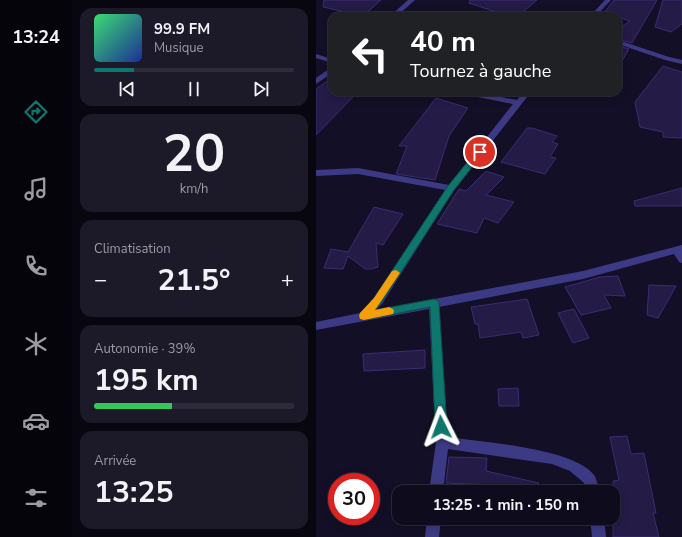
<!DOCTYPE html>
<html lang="fr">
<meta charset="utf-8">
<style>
body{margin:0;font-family:"Nunito Sans",sans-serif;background:#1c1929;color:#f1f3f6;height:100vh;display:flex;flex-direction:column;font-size:15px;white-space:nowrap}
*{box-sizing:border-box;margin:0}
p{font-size:13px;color:#9b9ba3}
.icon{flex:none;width:22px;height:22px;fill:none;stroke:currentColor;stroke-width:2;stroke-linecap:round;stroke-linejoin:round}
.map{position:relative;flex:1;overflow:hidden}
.sheet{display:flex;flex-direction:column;gap:8px;padding:8px;background:#08060f;width:244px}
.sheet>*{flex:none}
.banner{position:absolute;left:12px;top:12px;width:294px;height:84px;border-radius:12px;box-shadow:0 2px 10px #0003,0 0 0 1px #2e2b3b;background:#202124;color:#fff;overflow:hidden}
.speed{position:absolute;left:12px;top:473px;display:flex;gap:8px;font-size:20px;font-weight:700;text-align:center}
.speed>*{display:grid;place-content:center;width:52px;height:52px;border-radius:50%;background:#0e0b1c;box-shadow:0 2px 10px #0003,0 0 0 1px #2e2b3b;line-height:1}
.speed .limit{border:6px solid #d22;background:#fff;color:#111}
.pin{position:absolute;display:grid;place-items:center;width:34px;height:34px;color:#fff;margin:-17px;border:2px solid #fff;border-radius:50%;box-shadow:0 1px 4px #0007}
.me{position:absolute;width:44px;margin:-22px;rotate:357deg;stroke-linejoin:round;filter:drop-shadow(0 0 3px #0008)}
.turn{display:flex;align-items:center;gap:14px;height:84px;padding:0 16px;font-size:18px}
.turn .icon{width:52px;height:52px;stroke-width:2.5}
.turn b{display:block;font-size:28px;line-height:34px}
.big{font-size:30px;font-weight:700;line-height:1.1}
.sheet .widget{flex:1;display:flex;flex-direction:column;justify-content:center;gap:6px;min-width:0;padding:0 14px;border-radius:12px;background:#1c1929}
.sheet .dial{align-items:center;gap:0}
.dial b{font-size:52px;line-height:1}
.song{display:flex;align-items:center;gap:12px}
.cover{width:48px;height:48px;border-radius:6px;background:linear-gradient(135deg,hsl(140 70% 55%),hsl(230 70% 35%))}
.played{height:4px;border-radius:2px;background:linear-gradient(90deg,#0f766e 20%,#2e2b3b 20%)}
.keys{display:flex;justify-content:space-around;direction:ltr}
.heat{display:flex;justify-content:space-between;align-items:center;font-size:22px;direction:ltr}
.charge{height:6px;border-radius:3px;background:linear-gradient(90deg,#34c759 39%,#2e2b3b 0)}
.trip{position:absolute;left:76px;top:485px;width:228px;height:40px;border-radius:12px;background:#0e0b1c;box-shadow:0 2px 10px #0003,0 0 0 1px #2e2b3b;font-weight:700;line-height:40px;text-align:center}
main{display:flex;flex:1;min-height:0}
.tabs{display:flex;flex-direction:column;width:72px;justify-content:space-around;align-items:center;background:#06040b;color:#9b9ba3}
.tabs .icon{width:28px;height:28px}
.tabs .on{color:#0f766e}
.tabs b{font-size:18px;color:#f1f3f6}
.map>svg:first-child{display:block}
.building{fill:#241b47;stroke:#3b2d73}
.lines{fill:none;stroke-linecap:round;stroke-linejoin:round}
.minor{fill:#3d3a85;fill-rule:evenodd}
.route{fill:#0f766e;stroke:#0a4d48}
.slow{fill:#f59e0b}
</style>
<main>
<nav class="tabs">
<b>13:24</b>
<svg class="icon on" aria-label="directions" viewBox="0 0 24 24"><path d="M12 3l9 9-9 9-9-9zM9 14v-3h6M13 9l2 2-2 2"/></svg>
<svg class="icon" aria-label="music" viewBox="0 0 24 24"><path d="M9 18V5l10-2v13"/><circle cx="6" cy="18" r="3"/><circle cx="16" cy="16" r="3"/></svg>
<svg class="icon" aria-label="phone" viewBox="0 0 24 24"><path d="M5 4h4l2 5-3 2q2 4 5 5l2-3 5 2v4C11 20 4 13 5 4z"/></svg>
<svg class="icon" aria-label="climate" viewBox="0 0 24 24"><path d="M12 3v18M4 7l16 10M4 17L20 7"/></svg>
<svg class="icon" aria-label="car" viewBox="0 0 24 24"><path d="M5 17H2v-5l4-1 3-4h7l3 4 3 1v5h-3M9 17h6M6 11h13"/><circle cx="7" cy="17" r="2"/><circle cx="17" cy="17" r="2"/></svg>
<svg class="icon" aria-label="filters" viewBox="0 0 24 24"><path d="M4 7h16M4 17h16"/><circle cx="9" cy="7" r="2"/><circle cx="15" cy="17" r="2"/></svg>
</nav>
<section class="sheet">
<div class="widget">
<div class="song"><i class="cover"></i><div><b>99.9 FM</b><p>Musique</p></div></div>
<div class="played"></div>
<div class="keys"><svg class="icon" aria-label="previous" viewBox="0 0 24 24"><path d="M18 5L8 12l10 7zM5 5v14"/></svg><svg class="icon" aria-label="pause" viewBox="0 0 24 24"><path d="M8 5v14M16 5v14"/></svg><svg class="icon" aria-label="next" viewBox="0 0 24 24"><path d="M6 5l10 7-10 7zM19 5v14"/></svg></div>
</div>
<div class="widget dial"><b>20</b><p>km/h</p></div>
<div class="widget"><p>Climatisation</p>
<div class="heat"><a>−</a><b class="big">21.5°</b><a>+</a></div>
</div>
<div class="widget"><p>Autonomie · 39%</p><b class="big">195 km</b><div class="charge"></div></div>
<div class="widget"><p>Arrivée</p><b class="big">13:25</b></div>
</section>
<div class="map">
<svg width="366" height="537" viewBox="0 0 366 537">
<rect width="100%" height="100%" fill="#130f26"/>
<g class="building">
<polygon points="8,0 65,0 47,16 7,7"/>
<polygon points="154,0 221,0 202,16 192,16 153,3"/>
<polygon points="298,0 341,0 316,43 302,39 302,30 314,21 302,17 302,16 288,13"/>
<polygon points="347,0 366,0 366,24 355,32 339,27"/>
<polygon points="302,46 313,49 302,68"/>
<polygon points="347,66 366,72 366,138 347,137 347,132 324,127 319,102"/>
<polygon points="16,78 16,92 42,92 0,135 0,89"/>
<polygon points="120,98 152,108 133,136 119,180 80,174 91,146 83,146"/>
<polygon points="211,128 216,128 241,136 236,142 242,144 234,157 240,158 229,174 185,162"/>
<polygon points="170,171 188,177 170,195 198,202 182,223 168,218 161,233 121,224 143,189 150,191"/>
<polygon points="366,188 366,206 319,206 318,201"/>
<polygon points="58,207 87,214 67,245 60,243 62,267 55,269 49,269 32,256 27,269 8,268 15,249 32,252"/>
<polygon points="302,276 309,296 288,295 295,308 265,315 249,287 284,277"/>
<polygon points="333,285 360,286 342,318 331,315"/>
<polygon points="211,299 223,335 207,338 205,332 164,338 162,324 159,324 155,307"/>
<polygon points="258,309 273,338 257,343 242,313"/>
<polygon points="109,350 109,368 48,371 47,354"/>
<polygon points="202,388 203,406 183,406 182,389"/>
<polygon points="311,436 315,454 328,453 340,513 337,513 343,537 297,537 297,481 303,480 294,437"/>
<polygon points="133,457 171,458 170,471 223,483 209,492 175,492 177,485 130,483"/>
</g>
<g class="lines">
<g class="minor">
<polygon points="92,0 99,0 81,16 74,16"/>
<polygon points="289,0 295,0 280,16 274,16"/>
<polygon points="302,40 353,57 366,60 366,64 349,60 302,44"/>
<polygon points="0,54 16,59 16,63 0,58"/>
<polygon points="16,67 16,73 0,84 0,78"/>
<path d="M143,92H158L201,100L207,92H215L138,190L66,304L60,310L267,271L366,245V263L363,262L358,254L267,279L123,307L132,437C165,442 258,448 278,475C281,479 282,487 284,492H270L268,483L254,471L236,464L132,449L127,492H113L120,442L113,309L0,330V322L44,313L58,298L129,190L42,174L0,176V170L42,168L133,185L197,104L147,94Z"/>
<polygon points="111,518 125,518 123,537 109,537"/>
<polygon points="274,518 288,518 290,537 276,537"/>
</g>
</g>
<polygon class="route" points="164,149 168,152 138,190 65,303 59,310 118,299 122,300 123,303 131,427 129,430 125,432 121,430 119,427 114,307 48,320 44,319 43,316 58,298 132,186 161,150"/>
<polygon class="slow" points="80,270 84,273 59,310 73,307 77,309 78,311 77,314 48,320 44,319 43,316 44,313 58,298 76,271"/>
</svg>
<div class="speed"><div class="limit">30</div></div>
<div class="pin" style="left:164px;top:152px;background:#d93025"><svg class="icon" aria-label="arrive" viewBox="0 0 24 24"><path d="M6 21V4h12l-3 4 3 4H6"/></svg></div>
<svg class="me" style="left:125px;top:427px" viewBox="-20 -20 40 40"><path d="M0-17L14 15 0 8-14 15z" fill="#0f766e" stroke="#fff" stroke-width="4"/></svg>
<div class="trip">13:25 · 1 min · 150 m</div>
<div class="banner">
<div class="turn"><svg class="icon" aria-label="left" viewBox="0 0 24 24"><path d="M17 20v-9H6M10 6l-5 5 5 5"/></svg><div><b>40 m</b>Tournez à gauche</div></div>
</div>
</div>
</main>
